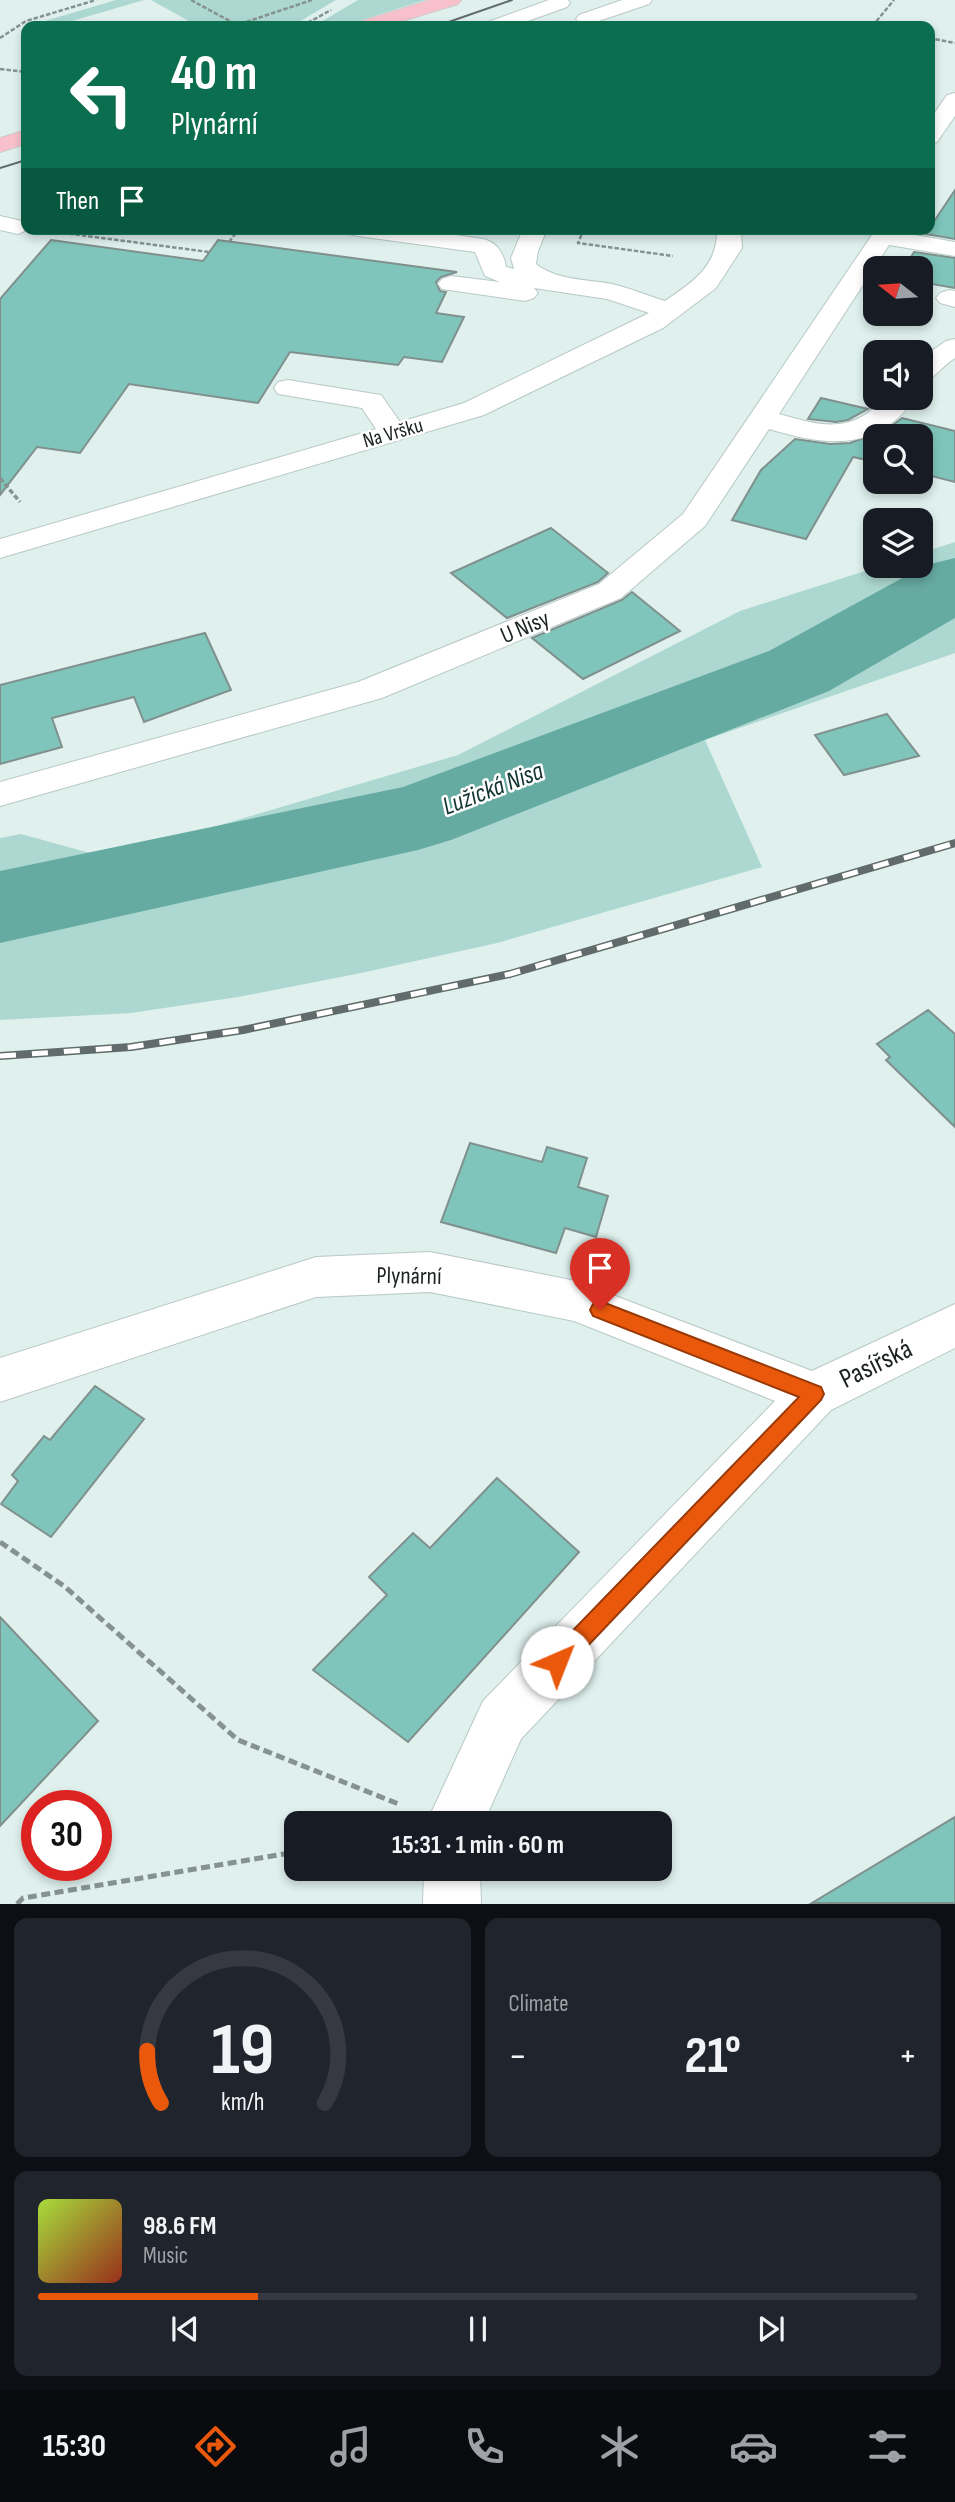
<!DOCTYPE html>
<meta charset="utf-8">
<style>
body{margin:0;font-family:"Sofia Sans Condensed",sans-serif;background:#20242c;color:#f1f3f6;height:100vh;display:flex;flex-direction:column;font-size:26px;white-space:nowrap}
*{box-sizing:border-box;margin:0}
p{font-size:23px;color:#9ea1a6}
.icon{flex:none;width:38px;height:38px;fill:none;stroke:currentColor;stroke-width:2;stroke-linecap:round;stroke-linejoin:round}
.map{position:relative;height:1904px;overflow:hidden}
.panel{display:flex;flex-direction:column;gap:14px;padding:14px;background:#0d0f14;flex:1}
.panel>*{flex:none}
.guide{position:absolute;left:21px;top:21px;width:914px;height:214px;border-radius:14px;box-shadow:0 4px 10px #0003;background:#0b6e4f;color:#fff;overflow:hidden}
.needle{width:46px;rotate:287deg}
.buttons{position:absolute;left:863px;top:256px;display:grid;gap:14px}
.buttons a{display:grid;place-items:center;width:70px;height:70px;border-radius:14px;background:#171b24;box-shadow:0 4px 10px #0003;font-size:35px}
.speed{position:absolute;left:21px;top:1790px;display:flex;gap:14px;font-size:35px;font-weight:700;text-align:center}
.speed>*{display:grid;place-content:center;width:91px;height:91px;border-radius:50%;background:#171b24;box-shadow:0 4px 10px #0003;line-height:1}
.speed .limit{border:10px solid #d22;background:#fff;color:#111}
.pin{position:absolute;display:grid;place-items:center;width:60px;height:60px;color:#fff;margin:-72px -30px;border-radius:50% 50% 50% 0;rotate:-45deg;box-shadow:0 0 7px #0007}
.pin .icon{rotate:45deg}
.me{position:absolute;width:77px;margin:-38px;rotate:44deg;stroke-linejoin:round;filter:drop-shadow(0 0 5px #0008)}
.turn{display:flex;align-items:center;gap:24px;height:147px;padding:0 35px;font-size:32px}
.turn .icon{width:91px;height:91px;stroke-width:2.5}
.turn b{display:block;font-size:49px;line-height:60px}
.then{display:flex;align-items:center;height:66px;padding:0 35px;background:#0003;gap:14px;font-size:26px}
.big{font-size:52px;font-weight:700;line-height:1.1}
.panel .tile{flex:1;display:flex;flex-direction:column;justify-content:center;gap:10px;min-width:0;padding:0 24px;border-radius:14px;background:#20242c}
.panel .dial{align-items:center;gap:0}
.dial svg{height:182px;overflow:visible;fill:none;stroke:#363941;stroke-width:7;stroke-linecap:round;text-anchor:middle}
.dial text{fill:#f1f3f6;stroke:none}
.song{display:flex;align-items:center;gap:21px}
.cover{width:84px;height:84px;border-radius:10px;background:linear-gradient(135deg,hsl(80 70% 55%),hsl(10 70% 35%))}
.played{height:7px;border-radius:4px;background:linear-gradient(90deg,#ea580c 25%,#363941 25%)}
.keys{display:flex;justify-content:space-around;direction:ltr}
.heat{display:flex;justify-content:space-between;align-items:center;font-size:38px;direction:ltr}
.panel .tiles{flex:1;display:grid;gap:14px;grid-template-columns:1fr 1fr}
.tile:last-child{grid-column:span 2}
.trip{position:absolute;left:284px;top:1811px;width:388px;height:70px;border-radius:14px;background:#171b24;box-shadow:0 4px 10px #0003;font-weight:700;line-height:70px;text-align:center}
.tabs{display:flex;height:112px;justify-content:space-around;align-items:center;background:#090b0e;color:#9ea1a6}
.tabs .icon{width:49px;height:49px}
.tabs .current{color:#ea580c}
.tabs b{font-size:32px;color:#f1f3f6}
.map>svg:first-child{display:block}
.green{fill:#add8d1}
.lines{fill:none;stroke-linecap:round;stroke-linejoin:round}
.river{fill:#66aba2;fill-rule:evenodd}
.building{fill:#7fc5bb;stroke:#80908d;stroke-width:2}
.minor-casing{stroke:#b8c9c6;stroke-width:2}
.major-casing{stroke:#cdcece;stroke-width:2}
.path-far2{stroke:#859290;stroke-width:2.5;stroke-dasharray:4.5 2;stroke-linecap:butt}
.path-far1{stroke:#859290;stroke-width:3.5;stroke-dasharray:5 2.5;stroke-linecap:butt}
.path{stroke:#859290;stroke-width:5;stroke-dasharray:9 4.5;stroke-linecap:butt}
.minor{fill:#fff;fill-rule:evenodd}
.major{fill:#f8c0ca;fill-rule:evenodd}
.tram{stroke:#616c6a;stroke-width:2}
.rail-casing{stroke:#616c6a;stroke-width:8}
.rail{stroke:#fff;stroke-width:5;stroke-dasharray:16;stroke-linecap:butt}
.route{fill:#ea580c;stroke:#983908;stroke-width:2}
.labels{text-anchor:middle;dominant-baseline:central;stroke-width:5;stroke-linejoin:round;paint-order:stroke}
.far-street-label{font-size:21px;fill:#1b2221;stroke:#fff}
.street-label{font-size:24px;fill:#1b2221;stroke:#fff}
.water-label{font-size:26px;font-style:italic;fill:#133531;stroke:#fff}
.near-street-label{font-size:28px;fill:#1b2221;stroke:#fff}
</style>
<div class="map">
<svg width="955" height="1904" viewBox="0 0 955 1904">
<rect width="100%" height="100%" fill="#dff0ed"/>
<g class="green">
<polygon points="116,0 144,0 55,26 28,26"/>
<polygon points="151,0 336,0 292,26 190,26 194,24"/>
<polygon points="358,0 425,0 343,26 314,26"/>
<polygon points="955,542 955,653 705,740 762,867 497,943 361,973 238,997 131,1013 0,1020 0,838 21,834 108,858 458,755 740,611 884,565 920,565 921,553"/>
</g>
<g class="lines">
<polygon class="river" points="955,558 955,618 829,691 451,840 418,850 0,943 0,871 403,787 769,651 926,565"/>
</g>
<g class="building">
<polygon points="955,190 955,239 926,234 929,229"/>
<polygon points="51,240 203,261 218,240 457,272 441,277 436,282 440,291 446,292 436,313 464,317 442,362 404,357 398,365 290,352 258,403 129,384 80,453 37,447 0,495 0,299"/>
<polygon points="914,252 955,258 955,288 920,282 920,268 904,268"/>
<polygon points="821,398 868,409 848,420 836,422 808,419"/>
<polygon points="902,418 955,431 955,482 920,473 920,436 875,436 875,462 853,457 806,539 732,520 761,470 795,439 830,444 850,443 886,430"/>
<polygon points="551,528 608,573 598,582 507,618 451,573"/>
<polygon points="632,592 680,631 583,679 532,638 622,600"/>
<polygon points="205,633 231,690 144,722 134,697 52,718 62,747 0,764 0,685"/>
<polygon points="887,714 919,756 844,775 815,735"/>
<polygon points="928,1010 955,1034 955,1127 886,1060 890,1057 877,1044"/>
<polygon points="470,1143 542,1162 547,1147 587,1158 578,1187 608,1196 596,1237 565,1228 556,1253 441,1222"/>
<polygon points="95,1386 144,1419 51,1537 1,1504 18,1481 12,1475 44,1436 50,1440"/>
<polygon points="497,1478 579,1552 408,1742 313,1670 387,1595 369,1577 413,1533 430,1548"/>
<polygon points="0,1617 98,1721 0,1826"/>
<polygon points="955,1817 955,1903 812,1903"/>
</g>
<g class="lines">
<defs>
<g id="minor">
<polygon points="549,0 568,0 570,3 567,7 514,26 485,26 488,22"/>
<polygon points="622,0 652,0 649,4 593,23 579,23 576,19 579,15"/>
<polygon points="955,93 955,116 937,142 929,144 929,121 947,95"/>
<polygon points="0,216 26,222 26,229 29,229 18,234 0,230"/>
<path d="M346,229H414L483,239C497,242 504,254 506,267L514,269L511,258L523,229H547L538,251L536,264C558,281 586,279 612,284C630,288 648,296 665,301C693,282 718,266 717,229H741L742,248L716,288L663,328L484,415L0,558V539L376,429L362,408L278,394L274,388L278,382L288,380L381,395L400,422L464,403L649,313L607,299L534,288L538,293L534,298L525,301L442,289L438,284L442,279L451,276L500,282L485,276L475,252L358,236L349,234Z"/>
<path d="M876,229H900L898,232L955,242V256L889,245L779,414C824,427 851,434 886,397H916C877,453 826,446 769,429L705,526L621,598L382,698L0,806V782L358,682L599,584L683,514Z"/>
<polygon points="949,290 955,291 955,307 940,303 936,298 940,293"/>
<path d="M955,339V358C942,366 935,379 920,383V359L946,341Z"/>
<polygon points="430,1252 576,1281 812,1371 955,1304 955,1348 831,1410 521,1739 483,1824 426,1824 483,1701 775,1401 574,1321 430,1292 316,1297 0,1402 0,1358 316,1257"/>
<polygon points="424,1869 480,1869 481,1904 423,1904"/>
</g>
<g id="major">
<polygon points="430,0 461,0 458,4 386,26 356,26 359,22"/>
<polygon points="26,130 26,144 0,152 0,138"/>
</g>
</defs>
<use href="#minor" class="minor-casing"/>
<use href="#major" class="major-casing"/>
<g class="path-far2">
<polyline points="191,0 239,26"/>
<polyline points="234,26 312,0"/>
<polyline points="302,26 331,10"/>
<polyline points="876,26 874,24 894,0"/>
<polyline points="0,38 26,21 96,0"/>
<polyline points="929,38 955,43"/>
<polyline points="0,69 26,72"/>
<polyline points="584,229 578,243 673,256"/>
<polyline points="56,232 209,252"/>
<polyline points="229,242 239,229"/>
</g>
<polyline class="path-far1" points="0,478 20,502"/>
<g class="path">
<polyline points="0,1542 64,1586 238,1740 401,1805"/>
<polyline points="17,1904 23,1898 296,1852"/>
</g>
<use href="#minor" class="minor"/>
<use href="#major" class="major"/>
<g class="tram">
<polyline points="437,26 512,0"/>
<polyline points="0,168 26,160"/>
</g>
<defs>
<polyline id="rail" points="0,1056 131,1047 243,1030 510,974 955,843"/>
</defs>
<use href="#rail" class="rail-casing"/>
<use href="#rail" class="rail"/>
</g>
<polygon class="route" points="600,1301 821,1387 824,1394 821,1400 565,1670 557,1673 549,1670 546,1662 549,1655 799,1397 593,1316 590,1310 593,1304"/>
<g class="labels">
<g class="far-street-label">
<text transform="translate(393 433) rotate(-16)">Na Vršku</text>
</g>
<g class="street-label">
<text transform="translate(525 627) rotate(-23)">U Nisy</text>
<text transform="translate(409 1276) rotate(1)">Plynární</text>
</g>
<g class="water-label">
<text transform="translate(493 789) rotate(-21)">Lužická Nisa</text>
</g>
<g class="near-street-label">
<text transform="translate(876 1364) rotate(-26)">Pasířská</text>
</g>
</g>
</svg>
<div class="buttons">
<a><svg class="needle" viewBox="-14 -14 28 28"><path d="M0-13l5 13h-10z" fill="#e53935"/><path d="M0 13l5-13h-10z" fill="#9ea1a6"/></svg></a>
<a><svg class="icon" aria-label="sound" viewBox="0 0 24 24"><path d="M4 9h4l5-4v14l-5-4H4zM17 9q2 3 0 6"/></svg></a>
<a><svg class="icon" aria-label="search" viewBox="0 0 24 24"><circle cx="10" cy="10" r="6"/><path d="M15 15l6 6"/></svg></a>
<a><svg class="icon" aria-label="layers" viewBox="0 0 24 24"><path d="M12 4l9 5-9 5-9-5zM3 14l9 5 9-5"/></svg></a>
</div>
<div class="speed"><div class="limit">30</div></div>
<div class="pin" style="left:600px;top:1310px;background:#d93025"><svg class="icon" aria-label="arrive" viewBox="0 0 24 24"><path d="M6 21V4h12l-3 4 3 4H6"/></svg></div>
<svg class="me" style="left:557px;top:1662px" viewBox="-20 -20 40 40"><circle r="19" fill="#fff"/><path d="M0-13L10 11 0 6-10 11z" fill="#ea580c"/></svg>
<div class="trip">15:31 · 1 min · 60 m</div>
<div class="guide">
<div class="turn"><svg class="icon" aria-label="left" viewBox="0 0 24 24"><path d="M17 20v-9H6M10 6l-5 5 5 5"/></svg><div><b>40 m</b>Plynární</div></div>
<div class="then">Then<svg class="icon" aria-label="arrive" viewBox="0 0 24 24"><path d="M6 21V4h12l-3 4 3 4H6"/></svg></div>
</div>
</div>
<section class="panel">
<div class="tiles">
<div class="tile dial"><svg viewBox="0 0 100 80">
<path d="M14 69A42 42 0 1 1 86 69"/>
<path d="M14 69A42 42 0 0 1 8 46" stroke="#ea580c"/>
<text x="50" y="56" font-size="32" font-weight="700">19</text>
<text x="50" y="72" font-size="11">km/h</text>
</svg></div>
<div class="tile"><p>Climate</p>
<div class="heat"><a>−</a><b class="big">21°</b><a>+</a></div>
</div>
<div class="tile">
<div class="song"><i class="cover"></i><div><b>98.6 FM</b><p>Music</p></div></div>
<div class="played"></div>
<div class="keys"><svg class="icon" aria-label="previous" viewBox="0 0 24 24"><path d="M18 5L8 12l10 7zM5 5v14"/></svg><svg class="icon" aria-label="pause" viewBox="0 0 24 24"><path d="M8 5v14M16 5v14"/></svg><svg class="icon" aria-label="next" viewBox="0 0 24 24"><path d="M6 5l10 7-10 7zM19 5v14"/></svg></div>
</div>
</div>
</section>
<nav class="tabs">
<b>15:30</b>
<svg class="icon current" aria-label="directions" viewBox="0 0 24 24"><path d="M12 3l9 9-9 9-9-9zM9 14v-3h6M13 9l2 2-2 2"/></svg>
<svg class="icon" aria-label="music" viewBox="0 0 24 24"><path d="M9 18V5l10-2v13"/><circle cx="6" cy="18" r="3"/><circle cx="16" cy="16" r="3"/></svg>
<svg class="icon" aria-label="phone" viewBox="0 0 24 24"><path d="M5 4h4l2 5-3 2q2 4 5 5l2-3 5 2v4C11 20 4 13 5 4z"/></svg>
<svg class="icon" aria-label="climate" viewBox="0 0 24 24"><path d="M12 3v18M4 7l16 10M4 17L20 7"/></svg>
<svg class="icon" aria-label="car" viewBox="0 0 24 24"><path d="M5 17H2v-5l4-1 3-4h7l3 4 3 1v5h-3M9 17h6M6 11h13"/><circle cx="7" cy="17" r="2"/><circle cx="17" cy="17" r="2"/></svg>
<svg class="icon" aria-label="filters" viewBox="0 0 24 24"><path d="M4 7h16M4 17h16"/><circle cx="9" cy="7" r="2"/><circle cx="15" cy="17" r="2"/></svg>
</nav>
